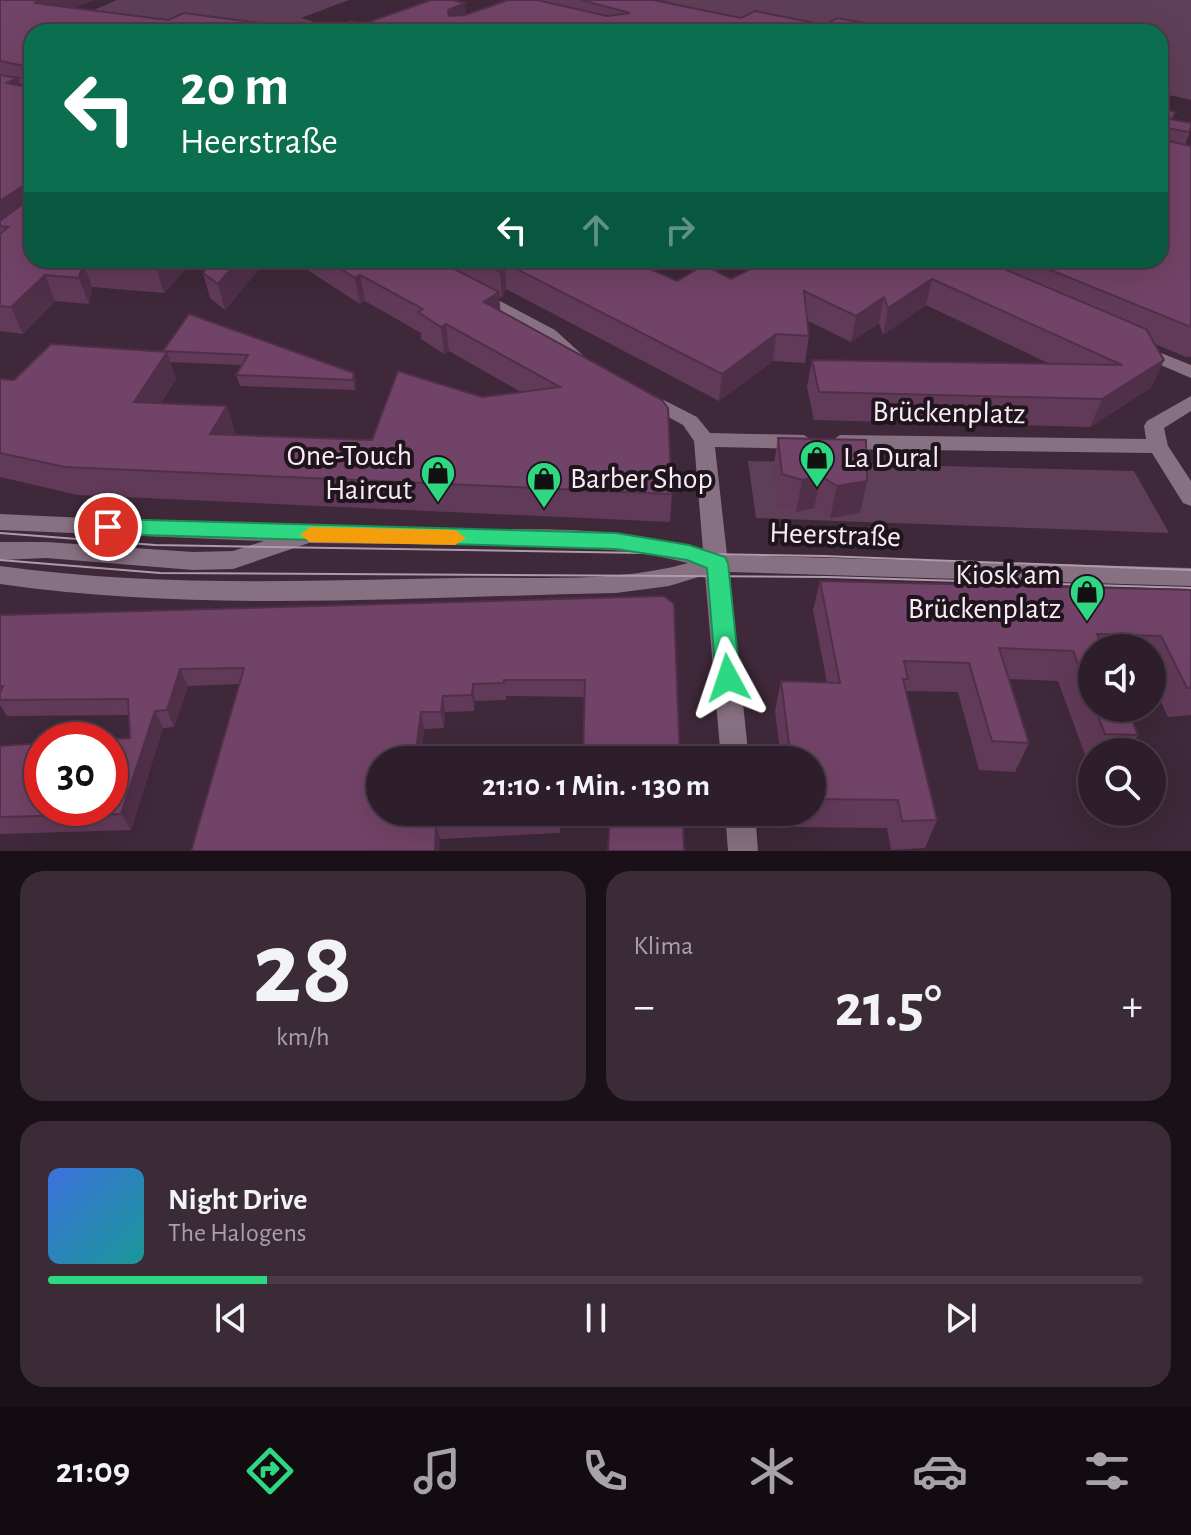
<!DOCTYPE html>
<html lang="de">
<meta charset="utf-8">
<style>
body{margin:0;font-family:"Alegreya Sans",sans-serif;background:#3a2b37;color:#f1f3f6;height:100vh;display:flex;flex-direction:column;font-size:30px;white-space:nowrap}
*{box-sizing:border-box;margin:0}
p{font-size:26px;color:#a7a2a9}
.icon{flex:none;width:44px;height:44px;fill:none;stroke:currentColor;stroke-width:2;stroke-linecap:round;stroke-linejoin:round}
.map{position:relative;height:851px;overflow:hidden}
.panel{display:flex;flex-direction:column;gap:20px;padding:20px;background:#191018;flex:1}
.panel>*{flex:none}
.hud{position:absolute;left:24px;top:24px;width:1144px;height:244px;border-radius:24px;box-shadow:0 8px 32px #0002,0 0 0 2px #493c47;background:#0b6e4f;color:#fff;overflow:hidden}
.tools{position:absolute;left:1078px;top:634px;display:grid;gap:16px}
.tools a{display:grid;place-items:center;width:88px;height:88px;border-radius:50%;background:#2e1e2b;box-shadow:0 8px 32px #0002,0 0 0 2px #493c47;font-size:40px}
.speed{position:absolute;left:24px;top:722px;display:flex;gap:16px;font-size:40px;font-weight:700;text-align:center}
.speed>*{display:grid;place-content:center;width:104px;height:104px;border-radius:50%;background:#2e1e2b;box-shadow:0 8px 32px #0002,0 0 0 2px #493c47;line-height:1}
.speed .limit{border:12px solid #d22;background:#fff;color:#111}
.pin{position:absolute;display:grid;place-items:center;width:68px;height:68px;color:#fff;margin:-34px;border:4px solid #fff;border-radius:50%;box-shadow:0 2px 8px #0007}
.me{position:absolute;width:88px;margin:-44px;rotate:355deg;stroke-linejoin:round;filter:drop-shadow(0 0 6px #0008)}
.turn{display:flex;align-items:center;gap:28px;height:168px;padding:0 24px;font-size:36px}
.turn .icon{width:104px;height:104px;stroke-width:2.5}
.turn b{display:block;font-size:56px;line-height:68px}
.lanes{display:flex;align-items:center;height:76px;padding:0 24px;background:#0003;justify-content:center;gap:40px;direction:ltr}
.lanes .off{opacity:.35}
.big{font-size:60px;font-weight:700;line-height:1.1}
.panel .widget{flex:1;display:flex;flex-direction:column;justify-content:center;gap:12px;min-width:0;padding:0 28px;border-radius:24px;background:#3a2b37}
.panel .dial{align-items:center;gap:0}
.dial b{font-size:104px;line-height:1}
.song{display:flex;align-items:center;gap:24px}
.cover{width:96px;height:96px;border-radius:12px;background:linear-gradient(135deg,hsl(220 70% 55%),hsl(180 70% 35%))}
.played{height:8px;border-radius:4px;background:linear-gradient(90deg,#2ed883 20%,#493c47 20%)}
.keys{display:flex;justify-content:space-around;direction:ltr}
.heat{display:flex;justify-content:space-between;align-items:center;font-size:44px;direction:ltr}
.panel .tiles{flex:1;display:grid;gap:20px;grid-template-columns:1fr 1fr}
.widget:last-child{grid-column:span 2}
.trip{position:absolute;left:366px;top:746px;width:460px;height:80px;border-radius:40px;background:#2e1e2b;box-shadow:0 8px 32px #0002,0 0 0 2px #493c47;font-weight:700;line-height:80px;text-align:center}
.tabs{display:flex;height:128px;justify-content:space-around;align-items:center;background:#120c11;color:#a7a2a9}
.tabs .icon{width:56px;height:56px}
.tabs .current{color:#2ed883}
.tabs b{font-size:36px;color:#f1f3f6}
.map>svg:first-child{display:block}
.green{fill:#5f3f58}
.lines{fill:none;stroke-linecap:round;stroke-linejoin:round}
.minor{fill:#877081;fill-rule:evenodd}
.tram{stroke:#ad9ba9;stroke-width:2}
.wall{fill:#623a59}
.shaded-wall{fill:#502f49}
.building{fill:#724368;stroke:#502f49;stroke-width:2}
.route{fill:#2ed883;stroke:#1e8c55;stroke-width:2}
.slow{fill:#f59e0b}
.labels{text-anchor:middle;dominant-baseline:central;stroke-width:8;stroke-linejoin:round;paint-order:stroke}
.street-label{font-size:30px;fill:#faebf6;stroke:#1f151c}
.poi-label{font-size:30px;fill:#faebf6;stroke:#1f151c;text-anchor:end}
</style>
<div class="map">
<svg width="1191" height="851" viewBox="0 0 1191 851">
<rect width="100%" height="100%" fill="#3e2839"/>
<g class="green">
<polygon points="117,0 349,0 301,18 325,25 309,32 73,19"/>
<polygon points="661,0 1191,0 1191,100 1160,93 1160,32 841,32 769,27"/>
<polygon points="748,461 1134,471 1169,533 756,518"/>
</g>
<g class="lines">
<g class="minor">
<polygon points="477,289 555,330 587,359 585,363 571,363 543,338 471,298 469,294"/>
<polygon points="1141,345 1191,365 1191,378 1135,354 1132,350"/>
<path d="M644,390L697,417L710,433L804,435L814,442L804,449L715,447L727,555L1191,568V586L729,572L749,760H721L705,575L669,586L616,593C412,597 203,613 0,584V566C151,587 305,581 457,578C532,576 614,584 688,563L644,553L569,546L309,543L233,569L193,570L46,558L0,560V542H46L193,552L233,551L264,541L0,530V514C138,521 275,526 413,529C510,531 609,522 703,550L694,441L683,425L637,400L634,396L637,392Z"/>
<polygon points="1191,396 1191,411 1164,428 1168,446 1191,481 1191,506 1183,503 1152,453 840,449 830,442 840,435 1146,439 1144,426 1147,421"/>
<polygon points="725,812 755,812 758,851 728,851"/>
</g>
<g class="tram">
<polyline points="0,533 155,545 824,556 1191,570"/>
<polyline points="0,560 160,573 827,577 1191,588"/>
</g>
</g>
<g class="wall">
<polygon points="0,0 93,0 74,8 168,20 322,31 363,24 466,15 539,0 653,0 741,18 916,32 32,32 32,88 20,84 20,85 194,260 164,293 92,287 89,304 55,301 23,334 0,331"/>
<polygon points="1160,108 1176,112 1173,119 1191,129 1185,145 1191,146 1191,357 1186,357 1155,344 1152,387 1090,427 814,420 807,387 812,360 1050,364 926,305 883,335 879,323 851,342 808,321 809,336 805,363 773,361 719,401 506,289 502,298 499,296 500,311 672,494 670,522 78,495 0,477 0,379 14,380 163,352 189,314 354,373 356,383 355,390 240,386 236,375 242,365 170,362 176,379 161,403 227,406 235,433 234,435 372,440 482,397 521,392 449,351 444,354 421,339 421,333 365,301 360,304 292,260 647,260 639,264 677,281 731,279 769,260 1160,260"/>
<polygon points="265,262 225,310 210,298 203,273"/>
<polygon points="778,438 867,481 860,513 830,518 814,508 796,512 777,506 773,470"/>
<polygon points="820,581 1191,590 1191,715 1168,717 1152,683 1152,648 1092,648 1092,708 1127,708 1138,735 1128,752 1092,752 1092,763 1088,763 1058,681 1008,679 1029,743 1015,772 979,770 958,692 906,691 937,820 925,848 891,850 887,828 789,827 787,812 812,812 812,760 781,760 775,711 781,681 827,683 813,610"/>
<polygon points="664,596 583,757 584,697 506,696 506,700 475,701 474,711 445,712 444,728 424,729 421,760 380,760 560,812 560,833 440,839 239,684 188,686 174,727 163,728 131,830 0,834 0,746 130,738 129,715 7,716 0,705 0,615"/>
<polygon points="595,812 683,812 609,825"/>
</g>
<g class="shaded-wall">
<polygon points="42,0 93,0 40,22 34,3"/>
<polygon points="465,3 467,22 450,29 448,10"/>
<polygon points="32,72 32,88 27,74"/>
<polygon points="18,78 26,100 7,83"/>
<polygon points="23,186 32,210 0,226 0,201"/>
<polygon points="162,260 194,260 164,293 156,267"/>
<polygon points="238,260 269,260 265,262 225,310 218,284"/>
<polygon points="612,260 647,260 612,277"/>
<polygon points="83,262 92,287 89,304 79,278"/>
<polygon points="505,263 506,289 502,298 500,272"/>
<polygon points="45,275 55,301 23,334 11,307"/>
<polygon points="360,275 365,301 360,304 355,278"/>
<polygon points="932,279 926,305 883,335 888,308"/>
<polygon points="499,292 501,319 484,302"/>
<polygon points="884,297 879,323 851,342 856,316"/>
<polygon points="446,324 449,351 444,354 441,327"/>
<polygon points="776,334 773,361 719,401 722,374"/>
<polygon points="167,352 176,379 144,429 134,402"/>
<polygon points="1164,360 1152,387 1090,427 1102,399"/>
<polygon points="354,373 356,383 355,390 353,380"/>
<polygon points="227,406 235,433 220,462 210,434"/>
<polygon points="821,476 814,508 796,512 802,480"/>
<polygon points="867,481 860,513 830,518 837,486"/>
<polygon points="180,669 188,686 174,727 167,710"/>
<polygon points="473,684 475,701 474,711 472,695"/>
<polygon points="443,696 445,712 444,728 441,712"/>
<polygon points="155,711 163,728 131,830 121,814"/>
<polygon points="421,712 424,729 421,760 415,760"/>
<polygon points="436,824 440,839 439,851 435,851"/>
</g>
<g class="building">
<polygon points="0,0 42,0 34,3 168,20 184,13 322,31 351,21 363,24 431,0 452,0 465,3 448,10 449,16 465,15 508,0 537,0 607,16 630,13 581,0 653,0 741,18 755,11 825,25 837,18 916,32 32,32 32,72 27,74 25,66 0,61"/>
<polygon points="0,75 18,78 7,83 32,88 32,260 162,260 156,267 83,262 79,278 45,275 11,307 0,306 0,234 8,227 0,226 0,221 25,202 23,186 0,201"/>
<polygon points="1160,108 1176,112 1171,119 1191,123 1191,127 1189,132 1167,128 1168,141 1191,146 1191,327 1026,260 1160,260"/>
<polygon points="212,260 238,260 218,284 203,273"/>
<polygon points="327,260 437,260 499,292 484,302 662,400 668,408 672,494 65,467 0,453 0,379 14,380 51,344 167,352 134,402 227,406 210,434 372,440 398,371 482,397 560,387 446,324 441,327 418,312 423,309 360,275 355,278"/>
<polygon points="477,260 630,260 677,281 704,265 731,279 769,260 983,260 1146,329 1164,360 1102,399 819,392 812,360 1122,365 932,279 888,308 884,297 856,316 804,291 809,336 776,334 722,374 505,263 500,272"/>
<polygon points="189,314 354,373 353,380 236,375 248,355 163,351"/>
<polygon points="778,438 866,440 867,481 837,486 821,476 802,480 782,474"/>
<polygon points="820,581 1191,590 1191,688 1187,688 1161,636 1097,634 1103,648 1092,648 1092,700 1073,651 999,648 1029,743 992,741 969,663 904,661 908,679 903,679 937,820 902,821 898,800 812,799 812,760 791,760 781,681 840,683"/>
<polygon points="664,596 674,604 680,760 529,760 583,757 585,680 504,680 504,683 473,684 472,695 443,696 441,712 421,712 415,760 380,760 380,812 560,812 560,817 436,824 435,851 191,851 244,668 180,669 167,710 155,711 121,814 0,817 0,746 42,743 42,808 110,808 110,740 91,740 130,738 128,699 0,700 0,692 3,686 0,686 0,615"/>
<polygon points="1095,708 1127,708 1138,735 1105,734"/>
<polygon points="610,812 683,812 684,851 608,851"/>
</g>
<polygon class="route" points="108,519 616,533 689,545 725,557 728,563 740,678 736,685 728,688 719,685 716,678 707,568 687,560 616,549 108,534 97,527"/>
<polygon class="slow" points="310,527 455,530 466,538 455,545 310,542 300,535"/>
<defs>
<symbol id="shop-pin" viewBox="-11 -11 22 30"><path d="M0 17L-7.5 6A9.5 9.5 0 1 1 7.5 6Z" fill="#2ed883" stroke="#1f151c"/><path d="M-5-2.5h2.3a2.7 3.5 0 0 1 5.4 0H5L5.5 6h-11ZM-1.5-2.5h3a1.5 2.3 0 0 0-3 0Z" fill="#111"/></symbol>
</defs>
<g fill-rule="evenodd">
<use href="#shop-pin" x="797" y="438" width="40" height="54"/>
<use href="#shop-pin" x="418" y="453" width="40" height="54"/>
<use href="#shop-pin" x="524" y="459" width="40" height="54"/>
<use href="#shop-pin" x="1067" y="572" width="40" height="54"/>
</g>
<g class="labels">
<g class="street-label">
<text transform="translate(949 413) rotate(1)">Brückenplatz</text>
<text transform="translate(835 535) rotate(2)">Heerstraße</text>
</g>
<g class="poi-label">
<text x="412" y="456">One-Touch<tspan x="412" dy="34">Haircut</tspan></text>
<text x="843" y="458" text-anchor="start">La Dural</text>
<text x="570" y="479" text-anchor="start">Barber Shop</text>
<text x="1061" y="575">Kiosk am<tspan x="1061" dy="34">Brückenplatz</tspan></text>
</g>
</g>
</svg>
<div class="tools">
<a><svg class="icon" aria-label="sound" viewBox="0 0 24 24"><path d="M4 9h4l5-4v14l-5-4H4zM17 9q2 3 0 6"/></svg></a>
<a><svg class="icon" aria-label="search" viewBox="0 0 24 24"><circle cx="10" cy="10" r="6"/><path d="M15 15l6 6"/></svg></a>
</div>
<div class="speed"><div class="limit">30</div></div>
<div class="pin" style="left:108px;top:527px;background:#d93025"><svg class="icon" aria-label="arrive" viewBox="0 0 24 24"><path d="M6 21V4h12l-3 4 3 4H6"/></svg></div>
<svg class="me" style="left:728px;top:678px" viewBox="-20 -20 40 40"><path d="M0-17L14 15 0 8-14 15z" fill="#2ed883" stroke="#fff" stroke-width="4"/></svg>
<div class="trip">21:10 · 1 Min. · 130 m</div>
<div class="hud">
<div class="turn"><svg class="icon" aria-label="left" viewBox="0 0 24 24"><path d="M17 20v-9H6M10 6l-5 5 5 5"/></svg><div><b>20 m</b>Heerstraße</div></div>
<div class="lanes"><svg class="icon" aria-label="left" viewBox="0 0 24 24"><path d="M17 20v-9H6M10 6l-5 5 5 5"/></svg><svg class="icon off" aria-label="ahead" viewBox="0 0 24 24"><path d="M12 20V5M6 11l6-6 6 6"/></svg><svg class="icon off" aria-label="right" viewBox="0 0 24 24"><path d="M7 20v-9h11M14 6l5 5-5 5"/></svg></div>
</div>
</div>
<section class="panel">
<div class="tiles">
<div class="widget dial"><b>28</b><p>km/h</p></div>
<div class="widget"><p>Klima</p>
<div class="heat"><a>−</a><b class="big">21.5°</b><a>+</a></div>
</div>
<div class="widget">
<div class="song"><i class="cover"></i><div><b>Night Drive</b><p>The Halogens</p></div></div>
<div class="played"></div>
<div class="keys"><svg class="icon" aria-label="previous" viewBox="0 0 24 24"><path d="M18 5L8 12l10 7zM5 5v14"/></svg><svg class="icon" aria-label="pause" viewBox="0 0 24 24"><path d="M8 5v14M16 5v14"/></svg><svg class="icon" aria-label="next" viewBox="0 0 24 24"><path d="M6 5l10 7-10 7zM19 5v14"/></svg></div>
</div>
</div>
</section>
<nav class="tabs">
<b>21:09</b>
<svg class="icon current" aria-label="directions" viewBox="0 0 24 24"><path d="M12 3l9 9-9 9-9-9zM9 14v-3h6M13 9l2 2-2 2"/></svg>
<svg class="icon" aria-label="music" viewBox="0 0 24 24"><path d="M9 18V5l10-2v13"/><circle cx="6" cy="18" r="3"/><circle cx="16" cy="16" r="3"/></svg>
<svg class="icon" aria-label="phone" viewBox="0 0 24 24"><path d="M5 4h4l2 5-3 2q2 4 5 5l2-3 5 2v4C11 20 4 13 5 4z"/></svg>
<svg class="icon" aria-label="climate" viewBox="0 0 24 24"><path d="M12 3v18M4 7l16 10M4 17L20 7"/></svg>
<svg class="icon" aria-label="car" viewBox="0 0 24 24"><path d="M5 17H2v-5l4-1 3-4h7l3 4 3 1v5h-3M9 17h6M6 11h13"/><circle cx="7" cy="17" r="2"/><circle cx="17" cy="17" r="2"/></svg>
<svg class="icon" aria-label="filters" viewBox="0 0 24 24"><path d="M4 7h16M4 17h16"/><circle cx="9" cy="7" r="2"/><circle cx="15" cy="17" r="2"/></svg>
</nav>
